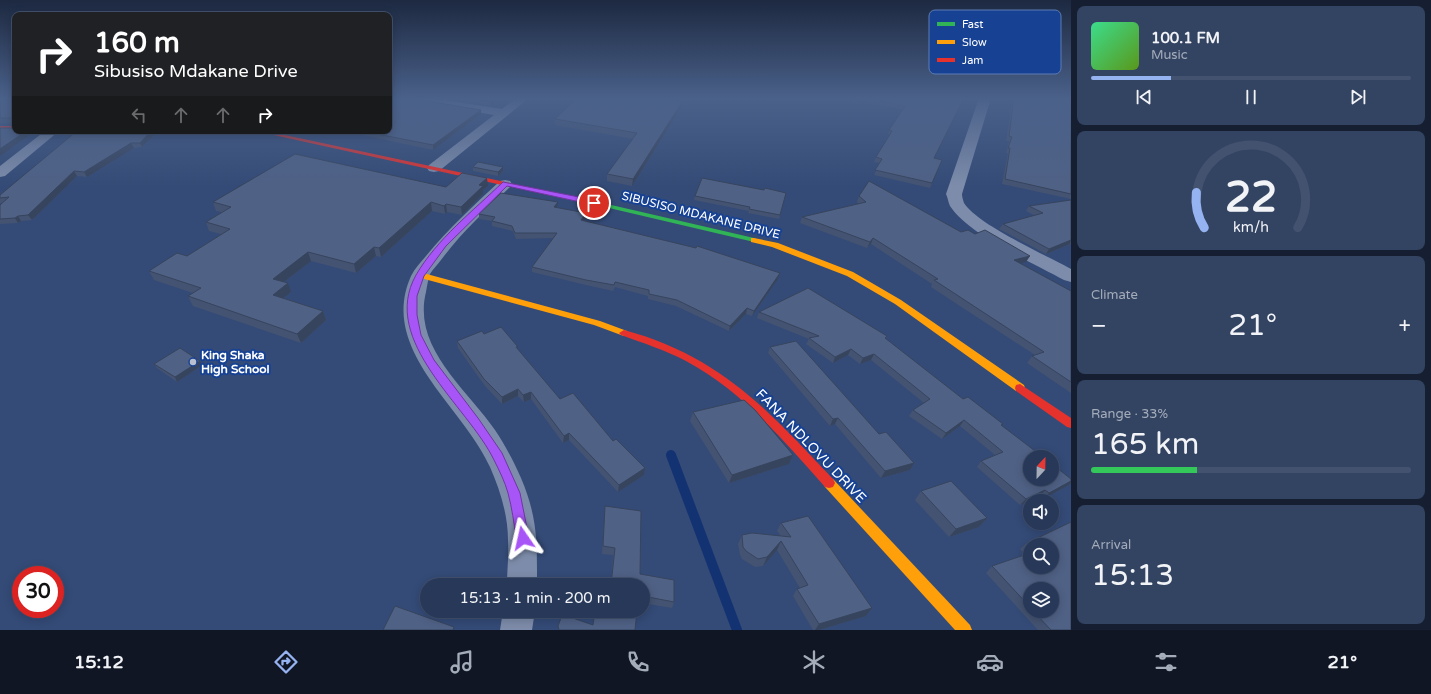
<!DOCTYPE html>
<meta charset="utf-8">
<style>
body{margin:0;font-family:"Varela Round",sans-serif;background:#334362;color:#f1f3f6;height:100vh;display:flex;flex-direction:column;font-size:15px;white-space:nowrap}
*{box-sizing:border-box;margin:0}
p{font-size:13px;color:#a4acba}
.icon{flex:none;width:22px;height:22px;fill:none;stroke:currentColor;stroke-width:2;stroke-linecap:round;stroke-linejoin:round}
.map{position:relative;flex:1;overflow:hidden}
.drawer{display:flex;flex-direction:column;gap:6px;padding:6px;background:#151f31;width:360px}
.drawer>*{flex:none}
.hud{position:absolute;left:12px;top:12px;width:380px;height:122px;border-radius:8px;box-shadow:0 2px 10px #0003,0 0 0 1px #43526f;background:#202124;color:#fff;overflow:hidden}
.needle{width:26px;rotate:22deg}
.tools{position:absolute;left:1023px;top:450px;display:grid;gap:8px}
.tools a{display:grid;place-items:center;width:36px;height:36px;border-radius:50%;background:#273859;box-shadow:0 2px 10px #0003,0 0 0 1px #43526f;font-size:20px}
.speed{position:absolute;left:12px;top:566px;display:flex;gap:8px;font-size:20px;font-weight:700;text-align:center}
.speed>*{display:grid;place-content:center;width:52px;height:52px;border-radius:50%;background:#273859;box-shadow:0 2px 10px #0003,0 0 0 1px #43526f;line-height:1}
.speed .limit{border:6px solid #d22;background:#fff;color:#111}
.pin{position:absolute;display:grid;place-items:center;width:34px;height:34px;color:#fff;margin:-17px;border:2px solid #fff;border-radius:50%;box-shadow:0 1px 4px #0007}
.me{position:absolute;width:44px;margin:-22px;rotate:349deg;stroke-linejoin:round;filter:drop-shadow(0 0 3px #0008)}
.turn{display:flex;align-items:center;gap:14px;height:84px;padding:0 16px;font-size:18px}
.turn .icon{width:52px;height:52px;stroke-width:2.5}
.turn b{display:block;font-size:28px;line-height:34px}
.lanes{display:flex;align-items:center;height:38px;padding:0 16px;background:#0003;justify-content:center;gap:20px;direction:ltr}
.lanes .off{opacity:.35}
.big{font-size:30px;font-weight:600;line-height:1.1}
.drawer .card{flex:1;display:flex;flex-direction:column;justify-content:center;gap:6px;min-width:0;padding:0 14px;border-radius:8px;background:#334362}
.drawer .dial{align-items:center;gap:0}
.dial svg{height:104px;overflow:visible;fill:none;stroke:#43526f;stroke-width:7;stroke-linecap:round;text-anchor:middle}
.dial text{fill:#f1f3f6;stroke:none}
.song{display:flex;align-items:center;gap:12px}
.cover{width:48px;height:48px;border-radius:6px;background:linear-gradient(135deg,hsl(150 70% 55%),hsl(90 70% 35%))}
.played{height:4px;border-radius:2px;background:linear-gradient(90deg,#95b2f1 25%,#43526f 25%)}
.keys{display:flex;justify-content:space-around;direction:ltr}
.heat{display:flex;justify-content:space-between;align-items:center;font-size:22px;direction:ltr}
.charge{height:6px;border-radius:3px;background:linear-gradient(90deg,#34c759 33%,#43526f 0)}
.trip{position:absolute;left:420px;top:578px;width:230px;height:40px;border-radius:20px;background:#273859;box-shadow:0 2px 10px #0003,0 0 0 1px #43526f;font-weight:600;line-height:40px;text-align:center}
.tabs{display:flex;height:64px;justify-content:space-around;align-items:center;background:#101624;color:#a4acba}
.tabs .icon{width:28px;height:28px}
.tabs .on{color:#95b2f1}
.tabs b{font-size:18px;color:#f1f3f6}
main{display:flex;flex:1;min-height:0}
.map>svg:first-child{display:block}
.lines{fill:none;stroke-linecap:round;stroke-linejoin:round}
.stream{stroke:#123272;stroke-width:10}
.street{fill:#7d8caa;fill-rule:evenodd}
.fast{fill:#30b455;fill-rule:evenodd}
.slow{fill:#ff9f0a;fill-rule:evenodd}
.jam{fill:#e5322d;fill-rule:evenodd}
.wall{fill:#445372;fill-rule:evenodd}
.shaded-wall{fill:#37445d}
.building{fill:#4f6185;stroke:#37445d}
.route{fill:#a855f7;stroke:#6d37a1}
.poi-dot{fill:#b8c0cf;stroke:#174294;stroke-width:1.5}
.labels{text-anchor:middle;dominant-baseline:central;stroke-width:4;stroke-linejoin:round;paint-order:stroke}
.street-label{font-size:12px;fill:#fff;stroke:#174294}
.poi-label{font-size:12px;font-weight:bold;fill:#fff;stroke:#174294;text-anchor:start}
.near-street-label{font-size:14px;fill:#fff;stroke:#174294}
.key{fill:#174294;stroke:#5d7bb4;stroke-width:1}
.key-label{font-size:11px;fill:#fff}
</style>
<main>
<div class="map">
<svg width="1071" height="630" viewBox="0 0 1071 630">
<rect width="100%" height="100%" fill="#344b77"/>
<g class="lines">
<polyline class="stream" points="671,455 737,630"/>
<g class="street">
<polygon points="407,98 431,98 502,109 516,98 529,98 439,171 434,172 429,171 427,168 429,165 494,115 412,101 408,100"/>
<path d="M979,98H991L962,194C962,197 963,200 964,203C978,225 1046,255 1071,269V282L1064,280C1033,263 969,235 950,206C948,202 948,198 946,194Z"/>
<polygon points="45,131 59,131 5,176 0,177 0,166"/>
<path d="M505,180L510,181L512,184L510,187C486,210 461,233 441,260C438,264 433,269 430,274C428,280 427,286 426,292C412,348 467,389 495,430C505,445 514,462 521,478C538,518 537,543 537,585H507C507,570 509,555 508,540C508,515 500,490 490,467C463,406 378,350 411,276C415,268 421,262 426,256C448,229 474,205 500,181Z"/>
<polygon points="503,611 535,611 532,630 500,630"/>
</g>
<polygon class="fast" points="594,201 754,238 758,240 754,242 592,204 591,203"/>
<g class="slow">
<polygon points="751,238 754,238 778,243 853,272 901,300 1024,385 1025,388 1024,391 1016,391 895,304 847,276 772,247 751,242"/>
<polygon points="417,273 423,273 600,321 627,331 629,333 624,336 621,335 594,325 417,277 416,275"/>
<polygon points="829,478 833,479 970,625 972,630 955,630 825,487 823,483 825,479"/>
</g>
<g class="jam">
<rect x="0" y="126" width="15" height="4"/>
<polygon points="255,131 266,131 594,201 597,203 594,205"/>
<path d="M624,330C720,356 768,410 833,479L835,483L833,487L829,488L825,487C783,440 742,391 686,361C665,350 643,343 621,335L619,333Z"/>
<polygon points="1020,384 1071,418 1071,428 1067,427 1016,391 1015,388 1016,385"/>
</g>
</g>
<g class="wall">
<polygon points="0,98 15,98 15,127 13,123 0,123"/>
<polygon points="439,98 502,98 491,106"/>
<polygon points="844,98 964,98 934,158 932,183 930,188 874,175 880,163 874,162 876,157 889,135 888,134 889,130 903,110 865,102 860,105 843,100"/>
<polygon points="1006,98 1071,98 1071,199 1002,184 1008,153 1006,153 1009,141 1006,141 1012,101 1006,100"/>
<polygon points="667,100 681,108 632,186 607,181 607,174 633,139 555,125 555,119"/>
<polygon points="481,114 433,150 348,132 343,135 322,131 389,131"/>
<polygon points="77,131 158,131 142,147 134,148 87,177 77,176 32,220 21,221 18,223 0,224 0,205 3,203 0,203 0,195"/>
<polygon points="473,167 503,171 498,176 473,171"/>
<polygon points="488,186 483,190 483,194 462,215 447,212 445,214 432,211 381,257 376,256 356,273 311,261 284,282 291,292 284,298 323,311 326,320 301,343 193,306 188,296 193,293 154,280 149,271 187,256 221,234 209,231 206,222 222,212 216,211 213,202 446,187"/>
<polygon points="764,190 786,193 779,219 748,213 749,211 694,200 695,196"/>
<polygon points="859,196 961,232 1026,262 1020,263 1071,291 1071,393 1027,363 1032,356 1035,355 931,287 932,284 871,244 867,248 800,223 802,217 859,204 857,202"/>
<polygon points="1071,200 1071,244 1046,254 999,229 1003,224 1034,215 1026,211 1029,206"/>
<polygon points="557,207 557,208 586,218 584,221 780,273 778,279 752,316 746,314 729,331 676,306 648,299 648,296 615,287 613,291 586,285 532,272 532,267 553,238 516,239 513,231 492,226 492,221 479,219 479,214"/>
<polygon points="759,312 887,336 886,339 963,399 1002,426 1071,479 1071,483 1067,486 1043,499 1040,496 1020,505 977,467 981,461 995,455 960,426 942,439 909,416 913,410 924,403 871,360 860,364 848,355 833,363 806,344 809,339 757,318"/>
<polygon points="484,334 518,350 560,399 613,441 645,468 644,475 618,492 569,440 563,443 531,399 524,402 518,396 502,404 485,386 458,348 457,341"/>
<polygon points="770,347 879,434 914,463 910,470 881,478 835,424 830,426 768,353"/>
<polygon points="154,364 202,365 177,382 157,368"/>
<polygon points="693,412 793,455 789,464 729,483 690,421"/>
<polygon points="921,491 987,518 979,527 949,537 915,500"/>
<polygon points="605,506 640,574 674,602 672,608 643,603 643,585 611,585 613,555 602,554"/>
<path d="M1071,522V630H1038L986,573L992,566L1026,555L1020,549L1027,543ZM1030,545L1052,567H1030ZM1030,589L1052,611H1030Z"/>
<polygon points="781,523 872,608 866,616 819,630 813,630 793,596 797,589 800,588 777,550 763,566 755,567 742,559 740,555 738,544 742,535 781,536 777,531"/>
</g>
<g class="shaded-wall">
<polygon points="496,98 502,98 491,106 491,102"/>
<polygon points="866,98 865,102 860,105 862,101"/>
<polygon points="682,102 681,108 632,186 633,179"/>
<polygon points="481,110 481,114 433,150 433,145"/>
<polygon points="26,131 35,131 0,156 0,149"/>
<polygon points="151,131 158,131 142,147 140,143"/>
<polygon points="342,131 348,131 348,132 343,135"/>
<polygon points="131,143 134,148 87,177 84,172"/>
<polygon points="503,167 503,171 498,176 498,172"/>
<polygon points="74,171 77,176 32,220 28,215"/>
<polygon points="487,178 488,186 483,190 483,194 462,215 461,207 479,185"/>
<polygon points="431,202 432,211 381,257 379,248"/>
<polygon points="558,202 557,207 554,212 554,207"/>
<polygon points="446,204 447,212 445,214 444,206"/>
<polygon points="586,213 586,218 581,225 581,220"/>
<polygon points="18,216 21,221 18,223 15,218"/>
<polygon points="873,238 871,244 867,248 870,242"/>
<polygon points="1071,240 1070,244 1046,254 1049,249"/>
<polygon points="374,247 376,256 356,273 354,264"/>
<polygon points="308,252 311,261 276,288 273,279"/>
<polygon points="1030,256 1026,262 1011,266 1014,260"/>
<polygon points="780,273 778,279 752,316 754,311"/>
<polygon points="288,283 291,292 276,304 273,295"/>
<polygon points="747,308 746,314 729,331 730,326"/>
<polygon points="323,311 326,320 301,343 297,334"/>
<polygon points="851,349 848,355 833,363 835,357"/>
<polygon points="874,354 871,360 860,364 863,358"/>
<polygon points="200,361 202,365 177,382 175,377"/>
<polygon points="518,389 518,396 502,404 502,397"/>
<polygon points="531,392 531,399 524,402 523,395"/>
<polygon points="838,418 835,424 830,426 833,419"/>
<polygon points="964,420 960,426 942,439 946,433"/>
<polygon points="569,433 569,440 563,443 564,436"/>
<polygon points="793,455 789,464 729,483 732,475"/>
<polygon points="914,463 910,470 881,478 885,471"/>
<polygon points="645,468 644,475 618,492 619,485"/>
<polygon points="1071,481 1071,483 1067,486 1043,499 1049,493"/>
<polygon points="1045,490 1040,496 1020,505 1026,499"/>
<polygon points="987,518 979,527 949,537 956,529"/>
<polygon points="781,541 777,550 763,566 767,557"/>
<polygon points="872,608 866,616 819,630 815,630 819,624"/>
</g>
<g class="building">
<polygon points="0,98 15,98 15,125 14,125 12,118 0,118"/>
<polygon points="389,98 409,98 481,110 433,145 362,131 389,131"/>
<polygon points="465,98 496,98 491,102"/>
<polygon points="577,98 665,98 664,99 682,102 633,179 607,174 637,133 555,119"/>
<polygon points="850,98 964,98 934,158 942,160 932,183 875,170 882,159 876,157 892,131 889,130 905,106 866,98 862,101"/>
<polygon points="1014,98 1071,98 1071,194 1005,179 1010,148 1008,148 1012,137 1009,136"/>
<polygon points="0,128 15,128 15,131 26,131 0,149"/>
<polygon points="77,131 151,131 140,143 131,143 84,172 74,171 28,215 18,216 15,218 0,219 0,205 9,197 0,198 0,195"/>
<polygon points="295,154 446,187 462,173 487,178 479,185 483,186 461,207 446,204 444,206 431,202 379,248 374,247 354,264 308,252 273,279 288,283 273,295 323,311 297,334 188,296 201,288 149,271 177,253 187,256 230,229 206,222 231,207 213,202"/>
<polygon points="478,162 503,167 498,172 473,167"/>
<polygon points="702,178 764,190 765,188 786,193 780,215 749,209 750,207 695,196"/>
<polygon points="869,181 961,232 968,230 975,234 985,230 1030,256 1014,260 1071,291 1071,382 1032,356 1044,352 934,280 938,279 873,238 870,242 802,217 866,202 859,196"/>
<polygon points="501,193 558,202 554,207 586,213 581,220 696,248 697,246 780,273 754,311 747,308 730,326 677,300 649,294 649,290 615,282 614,285 586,280 532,267 557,233 515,233 512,226 492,221 495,217 479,214"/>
<polygon points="1071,200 1071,240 1049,249 1003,224 1043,213 1029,206"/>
<polygon points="808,288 887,336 885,338 963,399 968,397 1003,424 1001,425 1043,457 1030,457 1030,479 1052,479 1052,464 1071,479 1071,481 1049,493 1045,490 1026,499 981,461 1003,452 964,420 946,433 913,410 930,399 874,354 863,358 851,349 835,357 809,338 819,336 759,312"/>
<polygon points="501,327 518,347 516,347 560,399 573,393 613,441 616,439 645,468 619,485 569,433 564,436 531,392 523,395 518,389 502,397 484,379 457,341 482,331 484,334"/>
<polygon points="796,341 879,434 886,432 914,463 885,471 838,418 833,419 770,347"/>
<polygon points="180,348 200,361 175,377 154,364"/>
<polygon points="744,400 755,410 793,455 732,475 693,412"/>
<polygon points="951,481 987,518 956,529 921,491"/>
<polygon points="605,506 641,511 640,574 674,580 674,602 643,596 643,585 611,585 615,548 603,546"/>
<polygon points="808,516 872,608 819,624 797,589 808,585 781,541 767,557 758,559 746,551 743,547 742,535 752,533 791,537 781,523"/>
<polygon points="1071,522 1071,630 1051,630 1033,611 1052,611 1052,589 1030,589 1030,607 992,566 1030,553 1030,567 1052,567 1052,545 1030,545 1030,546 1027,543"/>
<polygon points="395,606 454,627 453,630 383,630"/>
<polygon points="595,611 637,611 635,630 559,630 558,626 561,618 567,616 593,625"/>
</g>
<linearGradient id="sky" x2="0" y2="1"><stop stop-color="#1d2941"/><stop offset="0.53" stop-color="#4a618a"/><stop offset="1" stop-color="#4a618a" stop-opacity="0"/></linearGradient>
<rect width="1071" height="186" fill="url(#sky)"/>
<path class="route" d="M503,182L594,200L598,203L594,205L507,186L446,246L424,276L417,296V315L421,335L434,360L478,418L502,453L520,493L529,538L528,542L523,544L518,542L516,538C514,523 512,508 508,493C505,482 499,470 494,460C468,406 379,341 416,275C437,239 473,211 503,182Z"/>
<circle class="poi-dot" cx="193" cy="362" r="4"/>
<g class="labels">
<g class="street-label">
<text transform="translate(701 215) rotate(14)">SIBUSISO MDAKANE DRIVE</text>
</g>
<g class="poi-label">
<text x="201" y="355">King Shaka<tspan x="201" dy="14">High School</tspan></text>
</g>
<g class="near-street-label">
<text transform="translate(811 446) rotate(46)">FANA NDLOVU DRIVE</text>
</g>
</g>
<rect x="929" y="10" width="132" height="64" rx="6" class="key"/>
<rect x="937" y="22" width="18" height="4" fill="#30b455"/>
<rect x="937" y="40" width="18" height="4" fill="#ff9f0a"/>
<rect x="937" y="58" width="18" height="4" fill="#e5322d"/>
<g class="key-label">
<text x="962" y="28">Fast</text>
<text x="962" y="46">Slow</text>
<text x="962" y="64">Jam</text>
</g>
</svg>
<div class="tools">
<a><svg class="needle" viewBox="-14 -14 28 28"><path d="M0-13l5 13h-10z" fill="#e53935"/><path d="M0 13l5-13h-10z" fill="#a4acba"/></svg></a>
<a><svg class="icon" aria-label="sound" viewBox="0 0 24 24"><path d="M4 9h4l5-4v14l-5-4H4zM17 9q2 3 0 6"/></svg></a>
<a><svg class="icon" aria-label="search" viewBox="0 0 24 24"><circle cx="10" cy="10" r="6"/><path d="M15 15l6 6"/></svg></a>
<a><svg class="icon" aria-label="layers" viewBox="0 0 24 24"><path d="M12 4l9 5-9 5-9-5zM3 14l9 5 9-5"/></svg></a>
</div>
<div class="speed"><div class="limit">30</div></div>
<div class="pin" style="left:594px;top:203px;background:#d93025"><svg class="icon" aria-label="arrive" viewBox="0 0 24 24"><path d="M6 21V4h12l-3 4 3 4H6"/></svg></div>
<svg class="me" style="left:523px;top:538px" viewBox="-20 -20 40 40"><path d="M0-17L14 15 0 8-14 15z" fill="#a855f7" stroke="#fff" stroke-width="4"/></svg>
<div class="trip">15:13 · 1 min · 200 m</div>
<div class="hud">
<div class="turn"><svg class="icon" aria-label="right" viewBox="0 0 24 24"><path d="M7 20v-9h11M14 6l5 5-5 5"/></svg><div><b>160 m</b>Sibusiso Mdakane Drive</div></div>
<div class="lanes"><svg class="icon off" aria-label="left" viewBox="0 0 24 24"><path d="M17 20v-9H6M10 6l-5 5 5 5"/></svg><svg class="icon off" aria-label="ahead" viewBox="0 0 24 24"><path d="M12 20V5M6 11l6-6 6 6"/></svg><svg class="icon off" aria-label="ahead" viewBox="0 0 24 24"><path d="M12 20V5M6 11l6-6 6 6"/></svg><svg class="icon" aria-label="right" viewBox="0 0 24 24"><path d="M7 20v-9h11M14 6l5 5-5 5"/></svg></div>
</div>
</div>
<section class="drawer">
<div class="card">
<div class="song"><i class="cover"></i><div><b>100.1 FM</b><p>Music</p></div></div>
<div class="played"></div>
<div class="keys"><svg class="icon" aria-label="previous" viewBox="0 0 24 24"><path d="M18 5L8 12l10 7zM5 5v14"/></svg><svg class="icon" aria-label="pause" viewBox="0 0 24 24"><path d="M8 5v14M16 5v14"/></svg><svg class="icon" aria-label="next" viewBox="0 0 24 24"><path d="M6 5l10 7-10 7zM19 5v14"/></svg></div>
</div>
<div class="card dial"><svg viewBox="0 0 100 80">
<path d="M14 69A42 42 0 1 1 86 69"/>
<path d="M14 69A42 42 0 0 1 8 42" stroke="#95b2f1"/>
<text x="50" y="56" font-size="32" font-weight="700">22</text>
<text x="50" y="72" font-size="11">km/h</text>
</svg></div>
<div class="card"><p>Climate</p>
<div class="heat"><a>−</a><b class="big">21°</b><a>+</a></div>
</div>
<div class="card"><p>Range · 33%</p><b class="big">165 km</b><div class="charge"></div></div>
<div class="card"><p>Arrival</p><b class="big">15:13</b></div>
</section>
</main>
<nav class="tabs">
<b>15:12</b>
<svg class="icon on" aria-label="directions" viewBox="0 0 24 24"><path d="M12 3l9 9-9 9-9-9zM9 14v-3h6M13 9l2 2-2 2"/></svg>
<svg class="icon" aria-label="music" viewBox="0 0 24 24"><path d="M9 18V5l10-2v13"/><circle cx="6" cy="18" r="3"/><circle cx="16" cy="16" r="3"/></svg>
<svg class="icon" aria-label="phone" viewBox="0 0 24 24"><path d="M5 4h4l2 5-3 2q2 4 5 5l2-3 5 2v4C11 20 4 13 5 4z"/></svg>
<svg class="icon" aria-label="climate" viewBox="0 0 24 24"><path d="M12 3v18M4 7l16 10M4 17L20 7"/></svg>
<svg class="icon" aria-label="car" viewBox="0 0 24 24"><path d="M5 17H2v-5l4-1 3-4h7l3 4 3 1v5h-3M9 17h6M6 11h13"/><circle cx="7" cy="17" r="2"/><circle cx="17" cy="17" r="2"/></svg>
<svg class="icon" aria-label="filters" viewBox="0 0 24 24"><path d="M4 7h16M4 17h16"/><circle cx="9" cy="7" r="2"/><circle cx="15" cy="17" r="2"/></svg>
<b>21°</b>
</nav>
